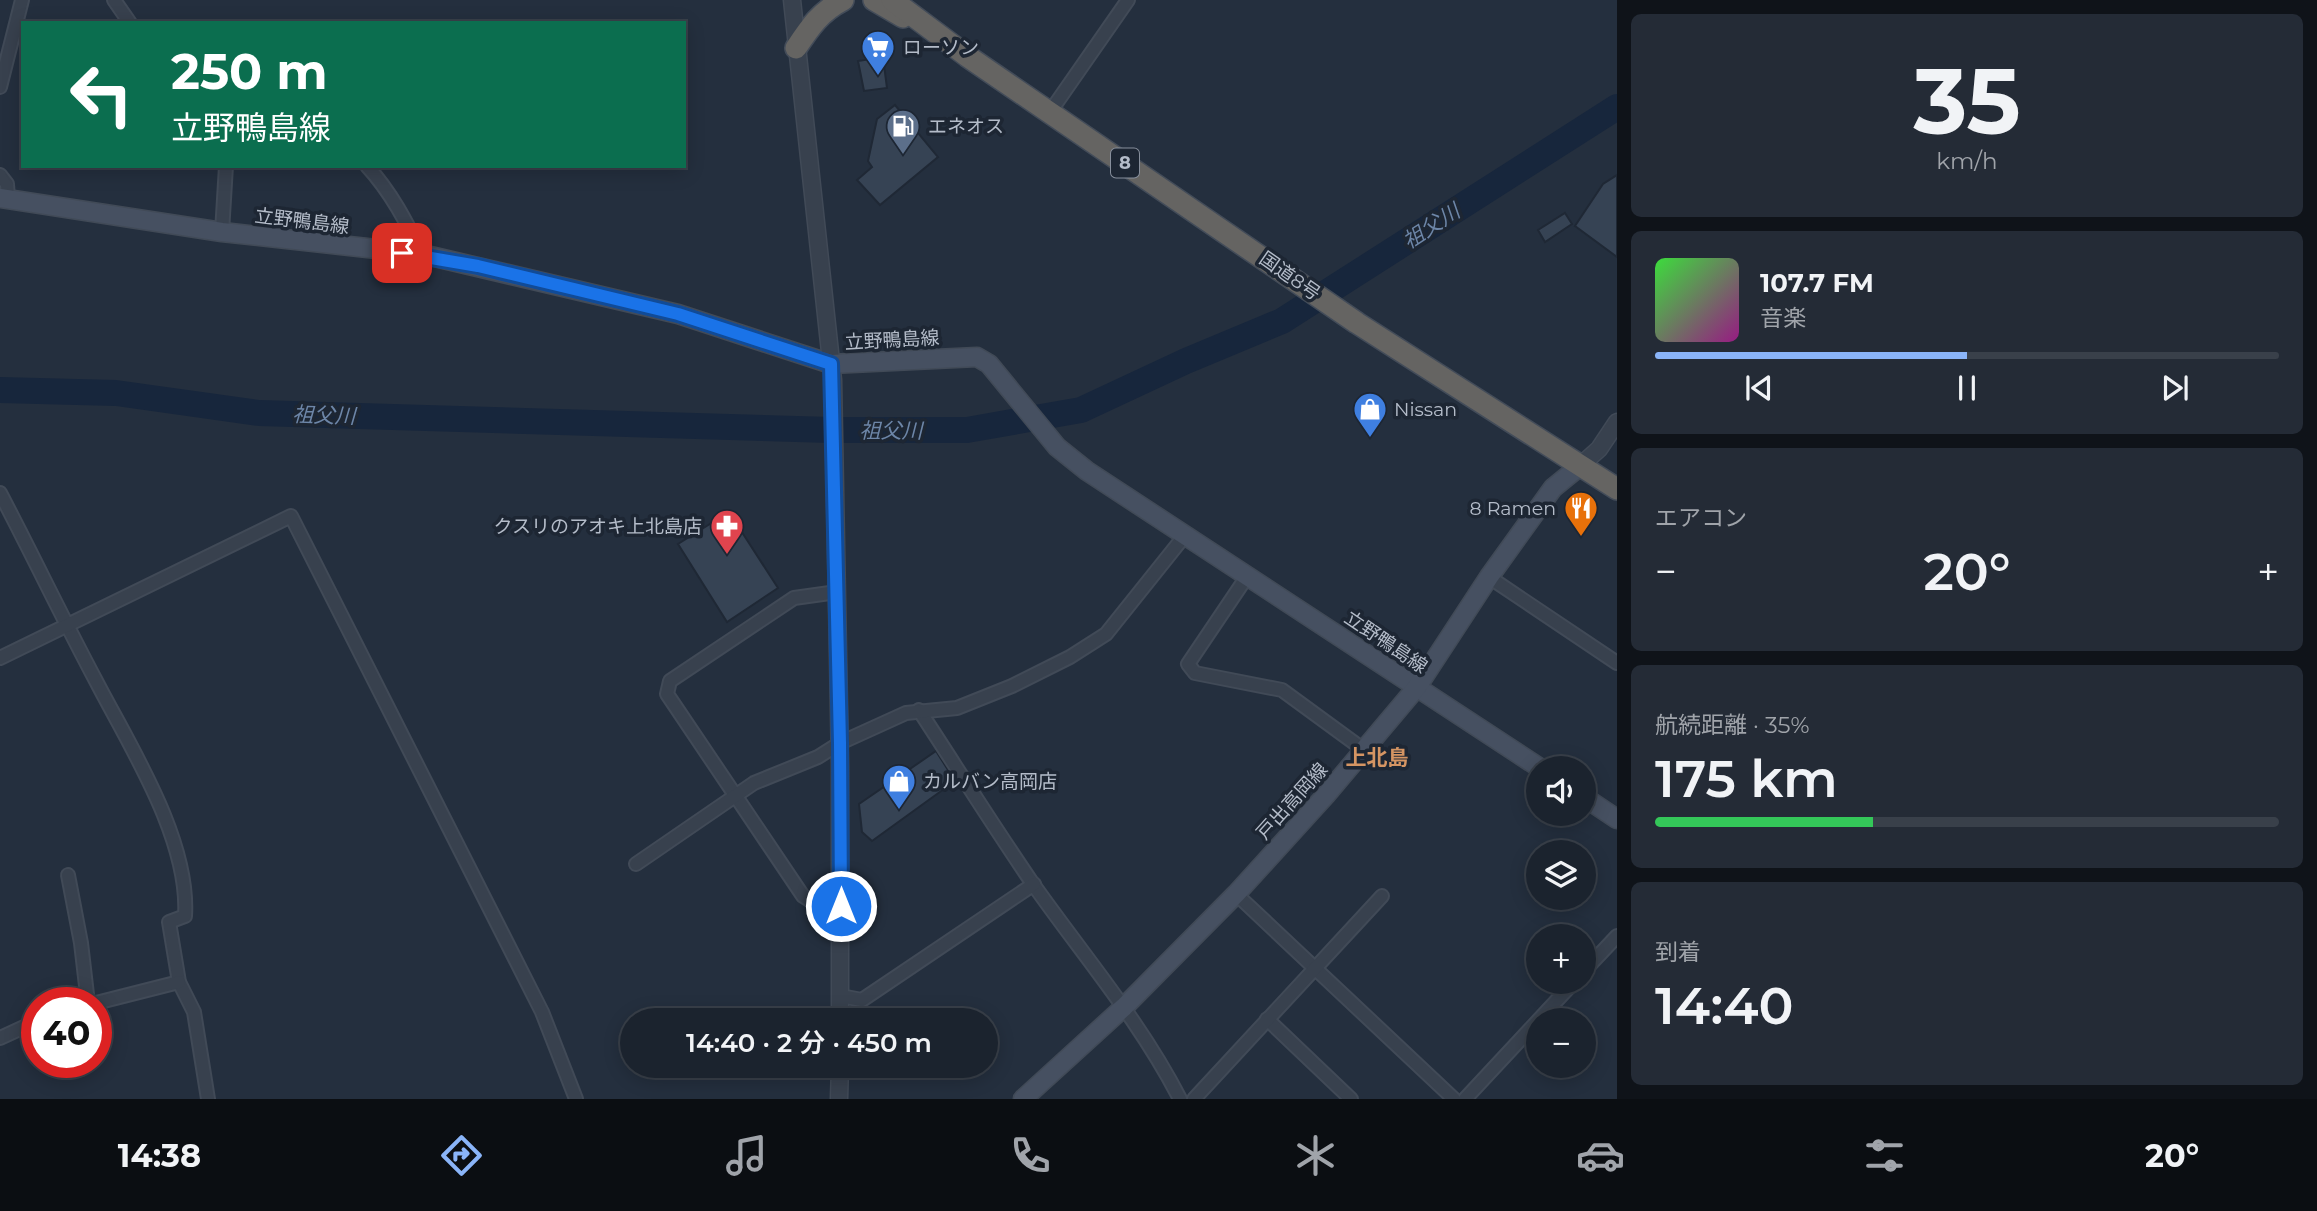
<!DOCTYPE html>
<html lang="ja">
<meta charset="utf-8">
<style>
body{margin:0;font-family:Montserrat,"Noto Sans JP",sans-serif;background:#242b36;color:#f1f3f6;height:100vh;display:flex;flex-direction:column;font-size:26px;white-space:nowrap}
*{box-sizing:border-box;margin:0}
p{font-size:23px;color:#a0a4aa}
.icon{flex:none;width:38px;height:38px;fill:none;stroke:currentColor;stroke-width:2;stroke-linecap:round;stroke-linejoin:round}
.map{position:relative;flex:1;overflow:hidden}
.details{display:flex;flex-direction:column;gap:14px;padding:14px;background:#0f1319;width:700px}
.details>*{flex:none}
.hud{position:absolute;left:21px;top:21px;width:665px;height:147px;border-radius:0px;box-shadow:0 4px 18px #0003,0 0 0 2px #39404a;background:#0b6e4f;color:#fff;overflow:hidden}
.controls{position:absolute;left:1526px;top:756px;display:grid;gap:14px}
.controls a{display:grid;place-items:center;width:70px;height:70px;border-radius:50%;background:#1b232e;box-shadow:0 4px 18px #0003,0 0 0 2px #39404a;font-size:35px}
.speed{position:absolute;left:21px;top:987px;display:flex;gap:14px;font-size:35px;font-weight:700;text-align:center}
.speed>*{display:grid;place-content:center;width:91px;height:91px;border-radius:50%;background:#1b232e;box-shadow:0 4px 18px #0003,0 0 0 2px #39404a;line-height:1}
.speed .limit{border:10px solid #d22;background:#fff;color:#111}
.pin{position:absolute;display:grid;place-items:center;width:60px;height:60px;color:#fff;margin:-30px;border-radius:14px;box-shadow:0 4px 10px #0006}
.me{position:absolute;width:77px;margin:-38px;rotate:0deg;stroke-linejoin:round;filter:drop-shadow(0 0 5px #0008)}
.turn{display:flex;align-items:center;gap:24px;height:147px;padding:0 35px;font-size:32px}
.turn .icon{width:91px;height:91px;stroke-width:2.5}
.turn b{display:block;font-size:49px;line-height:60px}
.big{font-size:52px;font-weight:600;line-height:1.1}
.details .widget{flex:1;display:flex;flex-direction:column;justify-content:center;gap:10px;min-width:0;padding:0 24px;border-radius:10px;background:#242b36}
.details .dial{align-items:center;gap:0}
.dial b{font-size:91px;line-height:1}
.song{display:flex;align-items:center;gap:21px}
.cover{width:84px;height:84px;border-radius:10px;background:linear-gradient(135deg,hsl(120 70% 55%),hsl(310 70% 35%))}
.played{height:7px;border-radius:4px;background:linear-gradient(90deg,#8ab4f8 50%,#39404a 50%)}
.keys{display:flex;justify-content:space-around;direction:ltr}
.heat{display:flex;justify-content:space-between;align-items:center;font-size:38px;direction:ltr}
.charge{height:10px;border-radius:5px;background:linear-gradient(90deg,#34c759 35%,#39404a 0)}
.trip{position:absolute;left:620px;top:1008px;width:378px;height:70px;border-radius:35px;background:#1b232e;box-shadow:0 4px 18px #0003,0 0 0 2px #39404a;font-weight:600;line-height:70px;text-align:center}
.tab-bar{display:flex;height:112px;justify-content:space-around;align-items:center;background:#0b0e12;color:#a0a4aa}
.tab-bar .icon{width:49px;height:49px}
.tab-bar .on{color:#8ab4f8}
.tab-bar b{font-size:32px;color:#f1f3f6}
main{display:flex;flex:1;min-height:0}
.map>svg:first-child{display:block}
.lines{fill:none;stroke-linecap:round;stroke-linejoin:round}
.river{stroke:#17263c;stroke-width:26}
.building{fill:#364354;stroke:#1f2835;stroke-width:2}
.minor-casing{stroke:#414a57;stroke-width:16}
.tertiary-casing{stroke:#414a57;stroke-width:19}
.secondary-casing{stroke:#414a57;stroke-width:21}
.trunk-casing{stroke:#434c59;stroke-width:24}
.minor{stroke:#38414e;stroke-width:12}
.tertiary{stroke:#38414e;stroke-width:16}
.secondary{stroke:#465061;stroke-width:18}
.trunk{stroke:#656462;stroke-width:21}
.route-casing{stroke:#114b97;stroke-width:18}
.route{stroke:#1a73e8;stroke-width:12}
.labels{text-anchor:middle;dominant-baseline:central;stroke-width:7;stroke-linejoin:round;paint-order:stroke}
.shield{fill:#1d2633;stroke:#878f9c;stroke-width:2}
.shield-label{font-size:18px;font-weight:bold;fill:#b4bcc9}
.poi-label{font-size:19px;fill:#b4bcc9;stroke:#1d2633;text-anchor:start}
.street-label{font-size:19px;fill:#b4bcc9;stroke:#1d2633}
.water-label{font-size:21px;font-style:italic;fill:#6d86a8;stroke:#1d2633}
.neighbourhood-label{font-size:21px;font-weight:bold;fill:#d59563;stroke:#1d2633}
</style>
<main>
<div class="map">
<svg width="1617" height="1099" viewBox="0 0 1617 1099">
<rect width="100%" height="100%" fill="#242f3e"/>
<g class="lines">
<polyline class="river" points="0,390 116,393 259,413 831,430 967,430 1081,410 1186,361 1282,321 1617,107"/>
</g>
<g class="building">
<polygon points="883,57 887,88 864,91 858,61"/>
<polygon points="895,105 938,157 880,205 857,180 872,167 868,161 877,119"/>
<polygon points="1617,175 1617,257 1575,226 1603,184"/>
<polygon points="1565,213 1572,224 1545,242 1538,230"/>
<polygon points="729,512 778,588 727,622 678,544"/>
<polygon points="936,751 955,781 872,841 862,832 859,804"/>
</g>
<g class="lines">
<defs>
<g id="minor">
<polyline points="114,0 130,23"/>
<polyline points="0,87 22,0"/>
<polyline points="1050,112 1128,0"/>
<path d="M367,166C391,192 407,223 422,254"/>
<polyline points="0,175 7,184 8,198"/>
<polyline points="222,232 226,166"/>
<path d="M0,493C32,554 62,617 95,679C129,745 190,839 185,916L169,922L179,982L194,1012L208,1099"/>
<polyline points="1248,575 1188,664 1195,673 1282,690 1364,750"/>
<polyline points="1489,577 1617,663"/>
<polyline points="837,592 794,598 670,681 667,694 803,896 819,906 841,906"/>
<polyline points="0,658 291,516 542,1012 576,1099"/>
<path d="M919,710C957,768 994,827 1033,884C1083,955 1140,1021 1180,1099"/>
<polyline points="636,864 754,783 818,757 840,743 906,713 957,708 1012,686 1070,657 1106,634 1186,534"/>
<polyline points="68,875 81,943 88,1003"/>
<polyline points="1236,894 1454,1099"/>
<polyline points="1584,971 1617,936"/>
<polyline points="841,996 862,1000 1034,884"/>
<polyline points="96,1003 179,982"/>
<polyline points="1267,1019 1351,1099"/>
<polyline points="0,1038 37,1021"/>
<polyline points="1194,1099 1382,896"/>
<polyline points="1465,1099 1574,982"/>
</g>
<g id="tertiary">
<polyline points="792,0 833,380 840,765 840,1020"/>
<polyline points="1580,466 1599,449 1617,422"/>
<polyline points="839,1099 840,1066"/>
</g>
<g id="secondary">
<polyline points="0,198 222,232 422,254 678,314 831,364 977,357 989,364 1057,447 1087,471 1540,768"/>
<polyline points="1584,797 1617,819"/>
<polyline points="1023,1099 1124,1007 1236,894 1326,795 1417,687 1489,577 1553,488 1580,466"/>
</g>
<g id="trunk">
<polyline points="874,0 903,17"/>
<polyline points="892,0 967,56 1357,323 1617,489"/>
<path d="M796,48C810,27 820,12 843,0"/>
</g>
</defs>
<use href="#minor" class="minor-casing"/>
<use href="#tertiary" class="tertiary-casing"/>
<use href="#secondary" class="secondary-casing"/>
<use href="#trunk" class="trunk-casing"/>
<use href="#minor" class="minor"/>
<use href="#tertiary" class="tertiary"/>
<use href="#secondary" class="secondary"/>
<use href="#trunk" class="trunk"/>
</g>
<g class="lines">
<defs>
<polyline id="route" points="402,253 478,266 678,314 831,364 840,743 841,906"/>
</defs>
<use href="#route" class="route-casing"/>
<use href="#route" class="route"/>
</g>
<defs>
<symbol id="supermarket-pin" viewBox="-11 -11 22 30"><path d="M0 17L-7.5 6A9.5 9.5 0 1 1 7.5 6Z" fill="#3f7fe0" stroke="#1d2633"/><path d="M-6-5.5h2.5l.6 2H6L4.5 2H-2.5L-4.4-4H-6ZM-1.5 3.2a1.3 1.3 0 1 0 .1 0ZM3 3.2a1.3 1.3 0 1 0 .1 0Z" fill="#fff"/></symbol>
<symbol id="fuel-pin" viewBox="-11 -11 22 30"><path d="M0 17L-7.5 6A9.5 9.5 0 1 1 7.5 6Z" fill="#5c6f8a" stroke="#1d2633"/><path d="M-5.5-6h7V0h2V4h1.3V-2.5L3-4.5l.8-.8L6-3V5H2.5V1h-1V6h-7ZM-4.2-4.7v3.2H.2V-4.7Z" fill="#fff"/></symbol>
<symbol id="shop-pin" viewBox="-11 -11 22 30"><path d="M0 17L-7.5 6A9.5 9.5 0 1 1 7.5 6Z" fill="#3f7fe0" stroke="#1d2633"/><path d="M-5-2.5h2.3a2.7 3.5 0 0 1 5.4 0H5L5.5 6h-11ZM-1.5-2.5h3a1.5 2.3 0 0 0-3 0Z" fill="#fff"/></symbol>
<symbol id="restaurant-pin" viewBox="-11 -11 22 30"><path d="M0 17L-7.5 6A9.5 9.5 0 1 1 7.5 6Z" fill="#e8710a" stroke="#1d2633"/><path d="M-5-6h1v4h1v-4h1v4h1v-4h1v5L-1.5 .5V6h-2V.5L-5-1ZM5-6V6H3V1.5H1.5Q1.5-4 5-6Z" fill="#fff"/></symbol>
<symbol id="pharmacy-pin" viewBox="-11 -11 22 30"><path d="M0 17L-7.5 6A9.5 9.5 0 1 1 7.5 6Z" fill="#e0444e" stroke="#1d2633"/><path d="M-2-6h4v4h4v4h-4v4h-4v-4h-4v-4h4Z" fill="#fff"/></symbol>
</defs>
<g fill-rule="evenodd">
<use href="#supermarket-pin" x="859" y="28" width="38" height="52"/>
<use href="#fuel-pin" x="884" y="107" width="38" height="52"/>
<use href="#shop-pin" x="1351" y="390" width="38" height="52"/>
<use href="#restaurant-pin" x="1562" y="489" width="38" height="52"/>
<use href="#pharmacy-pin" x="708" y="507" width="38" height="52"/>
<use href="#shop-pin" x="880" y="762" width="38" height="52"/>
</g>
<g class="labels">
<rect class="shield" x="1111" y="148.5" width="28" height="29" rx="5"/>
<g class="shield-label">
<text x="1125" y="163">8</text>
</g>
<g class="poi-label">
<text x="903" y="47">ローソン</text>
<text x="928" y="126">エネオス</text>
<text x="1394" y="409">Nissan</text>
<text x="1556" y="508" text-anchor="end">8 Ramen</text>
<text x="702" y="526" text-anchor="end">クスリのアオキ上北島店</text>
<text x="923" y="781">カルバン高岡店</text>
</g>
<g class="street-label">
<text transform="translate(302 221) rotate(7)">立野鴨島線</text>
<text transform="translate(1290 276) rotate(35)">国道8号</text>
<text transform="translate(892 340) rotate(-3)">立野鴨島線</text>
<text transform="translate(1386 642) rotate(34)">立野鴨島線</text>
<text transform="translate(1292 801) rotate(-48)">戸出高岡線</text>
</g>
<g class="water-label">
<text transform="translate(1431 226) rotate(-33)">祖父川</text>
<text transform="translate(324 415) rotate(2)">祖父川</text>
<text x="891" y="430">祖父川</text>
</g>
<g class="neighbourhood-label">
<text x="1377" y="757">上北島</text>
</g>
</g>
</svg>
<div class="controls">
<a><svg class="icon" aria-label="sound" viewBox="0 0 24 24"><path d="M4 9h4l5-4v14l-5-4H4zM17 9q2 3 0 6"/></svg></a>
<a><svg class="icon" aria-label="layers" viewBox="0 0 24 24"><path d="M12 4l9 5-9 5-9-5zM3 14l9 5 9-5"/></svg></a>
<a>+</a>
<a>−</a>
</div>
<div class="speed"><div class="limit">40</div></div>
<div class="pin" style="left:402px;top:253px;background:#d93025"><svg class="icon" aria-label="arrive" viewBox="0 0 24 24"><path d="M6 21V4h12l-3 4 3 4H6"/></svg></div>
<svg class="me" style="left:841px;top:906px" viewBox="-20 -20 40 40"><circle r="17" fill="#1a73e8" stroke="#fff" stroke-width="3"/><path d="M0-11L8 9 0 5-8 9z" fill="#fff"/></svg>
<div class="trip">14:40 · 2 分 · 450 m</div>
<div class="hud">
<div class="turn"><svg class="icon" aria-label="left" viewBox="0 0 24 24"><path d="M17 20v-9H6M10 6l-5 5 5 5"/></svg><div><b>250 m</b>立野鴨島線</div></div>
</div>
</div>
<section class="details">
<div class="widget dial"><b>35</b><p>km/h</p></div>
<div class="widget">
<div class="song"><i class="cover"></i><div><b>107.7 FM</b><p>音楽</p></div></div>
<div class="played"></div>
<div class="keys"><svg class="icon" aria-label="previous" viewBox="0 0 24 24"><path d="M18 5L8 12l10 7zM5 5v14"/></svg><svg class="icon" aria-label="pause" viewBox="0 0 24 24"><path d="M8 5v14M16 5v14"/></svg><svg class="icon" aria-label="next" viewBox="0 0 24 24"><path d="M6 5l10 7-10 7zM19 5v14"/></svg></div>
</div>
<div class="widget"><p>エアコン</p>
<div class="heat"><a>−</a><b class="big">20°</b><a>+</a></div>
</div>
<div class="widget"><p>航続距離 · 35%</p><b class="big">175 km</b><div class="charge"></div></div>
<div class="widget"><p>到着</p><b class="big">14:40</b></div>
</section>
</main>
<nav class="tab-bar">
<b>14:38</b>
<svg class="icon on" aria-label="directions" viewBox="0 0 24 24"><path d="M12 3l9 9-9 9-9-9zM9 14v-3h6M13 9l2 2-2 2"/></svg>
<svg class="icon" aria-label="music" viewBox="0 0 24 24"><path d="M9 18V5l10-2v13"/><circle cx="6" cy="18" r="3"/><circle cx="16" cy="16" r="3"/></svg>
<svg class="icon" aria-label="phone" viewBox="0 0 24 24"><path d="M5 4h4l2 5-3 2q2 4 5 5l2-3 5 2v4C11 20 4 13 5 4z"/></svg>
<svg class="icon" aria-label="climate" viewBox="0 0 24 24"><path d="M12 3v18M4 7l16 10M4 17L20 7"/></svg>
<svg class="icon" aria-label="car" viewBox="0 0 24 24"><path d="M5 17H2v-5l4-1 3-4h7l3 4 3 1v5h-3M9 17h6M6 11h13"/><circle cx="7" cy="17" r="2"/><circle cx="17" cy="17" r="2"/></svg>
<svg class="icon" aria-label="filters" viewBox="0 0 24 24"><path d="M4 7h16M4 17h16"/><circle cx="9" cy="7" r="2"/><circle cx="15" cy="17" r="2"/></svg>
<b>20°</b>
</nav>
